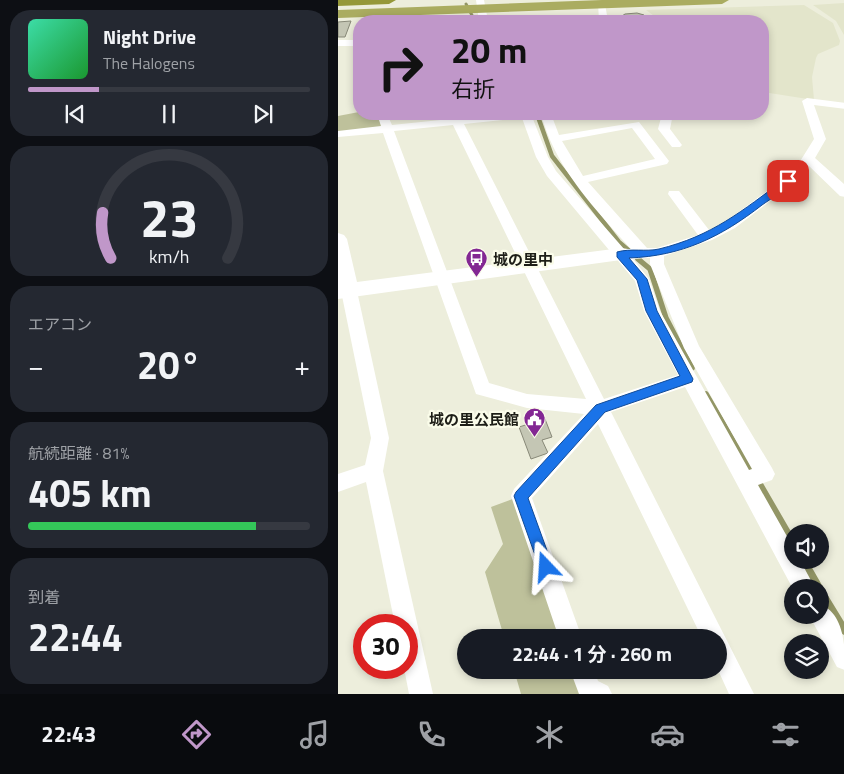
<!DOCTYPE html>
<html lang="ja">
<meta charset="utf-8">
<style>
body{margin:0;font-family:"Titillium Web","Noto Sans JP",sans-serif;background:#242831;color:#f1f3f6;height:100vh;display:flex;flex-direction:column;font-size:19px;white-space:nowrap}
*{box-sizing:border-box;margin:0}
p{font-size:16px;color:#9ea1a6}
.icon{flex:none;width:28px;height:28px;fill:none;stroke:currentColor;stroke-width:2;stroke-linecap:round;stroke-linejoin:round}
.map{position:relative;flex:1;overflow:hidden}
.side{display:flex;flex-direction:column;gap:10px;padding:10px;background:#0d0f14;width:338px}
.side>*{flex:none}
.banner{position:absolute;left:15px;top:15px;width:416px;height:105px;border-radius:20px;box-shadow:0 2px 8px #0003;background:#c097c9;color:#111;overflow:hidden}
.controls{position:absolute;left:446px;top:524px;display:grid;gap:10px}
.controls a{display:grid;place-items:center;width:45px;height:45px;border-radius:50%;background:#171b24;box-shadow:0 2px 8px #0003;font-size:25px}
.speed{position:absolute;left:15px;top:614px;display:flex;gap:10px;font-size:25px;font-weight:700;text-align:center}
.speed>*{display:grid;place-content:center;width:65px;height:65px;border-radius:50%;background:#171b24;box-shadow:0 2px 8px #0003;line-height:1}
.speed .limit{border:8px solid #d22;background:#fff;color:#111}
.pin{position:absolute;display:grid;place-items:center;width:42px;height:42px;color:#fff;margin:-21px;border-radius:10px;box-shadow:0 2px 8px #0006}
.me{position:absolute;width:55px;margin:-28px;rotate:340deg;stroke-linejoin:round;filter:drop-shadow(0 0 4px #0008)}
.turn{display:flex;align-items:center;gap:18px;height:105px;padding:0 15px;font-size:22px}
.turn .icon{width:65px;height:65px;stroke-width:2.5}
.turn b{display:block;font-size:35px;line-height:42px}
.big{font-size:38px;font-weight:700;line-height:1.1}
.side .tile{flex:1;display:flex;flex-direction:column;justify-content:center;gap:8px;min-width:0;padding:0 18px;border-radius:20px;background:#242831}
.side .dial{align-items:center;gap:0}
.dial svg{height:130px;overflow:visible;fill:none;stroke:#363941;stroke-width:7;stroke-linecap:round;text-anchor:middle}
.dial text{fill:#f1f3f6;stroke:none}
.song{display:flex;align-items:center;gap:15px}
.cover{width:60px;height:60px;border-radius:8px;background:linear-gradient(135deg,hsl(160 70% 55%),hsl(130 70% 35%))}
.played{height:5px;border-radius:2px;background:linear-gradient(90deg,#c097c9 25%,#363941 25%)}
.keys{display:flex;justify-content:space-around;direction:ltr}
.heat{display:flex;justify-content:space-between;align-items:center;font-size:28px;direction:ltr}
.charge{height:8px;border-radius:4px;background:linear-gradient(90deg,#34c759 81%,#363941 0)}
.trip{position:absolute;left:119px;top:629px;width:270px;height:50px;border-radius:25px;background:#171b24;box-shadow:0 2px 8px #0003;font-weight:700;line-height:50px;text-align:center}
.dock{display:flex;height:80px;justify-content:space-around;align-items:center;background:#090b0e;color:#9ea1a6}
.dock .icon{width:35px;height:35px}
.dock .on{color:#c097c9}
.dock b{font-size:22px;color:#f1f3f6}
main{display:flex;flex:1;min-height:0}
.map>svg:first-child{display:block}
.built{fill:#e3e5cb}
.green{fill:#bec19b}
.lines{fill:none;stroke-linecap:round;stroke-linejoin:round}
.stream-far3{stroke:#939666;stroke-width:3}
.stream-far2{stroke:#939666;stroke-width:4.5}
.stream-far1{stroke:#939666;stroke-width:5.5}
.stream{stroke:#939666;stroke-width:8}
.building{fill:#c4c6b4;stroke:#888978}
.minor{fill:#fff;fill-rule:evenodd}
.tertiary{fill:#fff;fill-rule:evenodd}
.trunk{fill:#aaac60;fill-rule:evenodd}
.motorway{fill:#959839;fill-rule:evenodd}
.route{fill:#1a73e8;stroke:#114b97}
.labels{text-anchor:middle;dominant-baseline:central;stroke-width:4.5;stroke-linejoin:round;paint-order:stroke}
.poi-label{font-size:15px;font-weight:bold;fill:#1d1e17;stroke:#fafce9;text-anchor:start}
</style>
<main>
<section class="side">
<div class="tile">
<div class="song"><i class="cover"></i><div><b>Night Drive</b><p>The Halogens</p></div></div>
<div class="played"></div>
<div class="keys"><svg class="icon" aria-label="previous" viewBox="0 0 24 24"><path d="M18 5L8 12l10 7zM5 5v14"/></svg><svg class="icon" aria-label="pause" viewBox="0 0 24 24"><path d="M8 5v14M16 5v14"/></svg><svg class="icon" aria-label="next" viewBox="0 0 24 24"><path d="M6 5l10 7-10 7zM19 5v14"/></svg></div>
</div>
<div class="tile dial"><svg viewBox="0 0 100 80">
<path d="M14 69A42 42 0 1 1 86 69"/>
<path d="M14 69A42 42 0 0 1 9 41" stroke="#c097c9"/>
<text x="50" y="56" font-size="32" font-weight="700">23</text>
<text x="50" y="72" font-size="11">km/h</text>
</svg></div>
<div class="tile"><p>エアコン</p>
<div class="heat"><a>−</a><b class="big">20°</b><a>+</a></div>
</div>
<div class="tile"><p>航続距離 · 81%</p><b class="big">405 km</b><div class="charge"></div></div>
<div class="tile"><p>到着</p><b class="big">22:44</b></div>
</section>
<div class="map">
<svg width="507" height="694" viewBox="0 0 507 694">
<rect width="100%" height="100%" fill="#edeedc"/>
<g class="built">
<polygon points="506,3 507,3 506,35 498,21 475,5"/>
<polygon points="466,5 495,23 502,41 501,45 480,54 478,58 474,77 476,100 425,92 425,21 323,21 308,10"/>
</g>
<g class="green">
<polygon points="21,112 40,114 44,127 0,132 0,116"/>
<polygon points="177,498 225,637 166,637 147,572 165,544 153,507"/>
<polygon points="176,670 236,670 244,694 183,694"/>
</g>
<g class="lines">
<polyline class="stream-far3" points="128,4 137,21"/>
<polyline class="stream-far2" points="199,114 214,156 281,242 302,260"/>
<g class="stream-far1">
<polyline points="300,259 312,269 328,318 354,368"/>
<polyline points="368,394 400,449"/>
</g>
<g class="stream">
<polyline points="400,448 455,543"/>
<polyline points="465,560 481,588"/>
<polyline points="482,590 507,631"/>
</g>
</g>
<g class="building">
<polygon points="299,13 306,15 310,21 283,21 281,18 287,14"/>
<polygon points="13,21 7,37 0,37 0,22"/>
<polygon points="207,419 214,437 204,440 210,453 193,459 181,427"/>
</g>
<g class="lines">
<g class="minor">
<polygon points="138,0 146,0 150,21 141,21"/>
<polygon points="260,2 267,4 270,21 261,21"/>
<rect x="0" y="40" width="21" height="6"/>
<path d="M469,98L507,103V109L476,105L488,139L477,158L507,185V197L502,196L471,166L465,176L397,228L374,240L326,256V264L361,346L434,468L437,474L434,480L420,485L455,547V560H462L477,588H455V589L347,387L273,412L416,694H391L380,670V638H364L260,424L194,498L244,638H221L173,496L176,489L246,414L189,408L138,394L45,133L0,137V131L43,126L39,114H49L54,125L112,119L110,114H120L122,118L158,114H193L210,157L218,171L286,249H293C263,216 230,181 212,140C208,131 206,122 202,114H213L221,135L301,122L331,161L329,164L250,182L309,248H319L360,235L330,194L331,191H341L371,230L387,222L456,171L476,139L464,101ZM184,118L198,157L209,176L297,281L306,311L340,375L266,399L126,124ZM115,125L248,399L189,394L151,383L56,131ZM294,128L317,159L245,176L224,141ZM308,258H312V264L346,348L414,469L411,470L322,311L311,279L295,259Z"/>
<polygon points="324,114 335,114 332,129 344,145 342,147 334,147 320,129"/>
<polygon points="11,285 16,287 19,291 51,438 45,471 95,694 71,694 66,668 69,668 69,625 57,625 28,482 0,492 0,474 27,465 33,438 3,291 6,287"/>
<path d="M482,604C507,614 507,648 507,670L499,667L471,615H482Z"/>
<polygon points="232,670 256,670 260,681 270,686 274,694 241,694"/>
</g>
<polygon class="tertiary" points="0,233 6,235 9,239 19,282 283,248 290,249 292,254 290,259 283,260 0,299"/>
<polygon class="trunk" points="264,0 391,0 384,4 0,18 0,10"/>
<polygon class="motorway" points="0,0 58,0 51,4 0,6"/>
</g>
<path class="route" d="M447,179L454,181C446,191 434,198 424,205C383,237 344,256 291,258L309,279L319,311L355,379L354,382L267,412L190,498L215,567L213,572L208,574L203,572L176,496L178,492L258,405L342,376L308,311L299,280L279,257V252C293,248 308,252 321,249C374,236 404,211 447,179Z"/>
<defs>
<symbol id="bus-pin" viewBox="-11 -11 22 30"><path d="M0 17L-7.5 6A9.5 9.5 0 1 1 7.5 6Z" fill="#832793" stroke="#fafce9"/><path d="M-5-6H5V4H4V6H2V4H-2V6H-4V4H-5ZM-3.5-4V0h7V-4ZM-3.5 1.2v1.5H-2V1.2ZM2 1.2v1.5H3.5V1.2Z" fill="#fff"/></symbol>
<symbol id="civic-pin" viewBox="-11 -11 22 30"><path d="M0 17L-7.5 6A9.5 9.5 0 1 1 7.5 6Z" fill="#832793" stroke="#fafce9"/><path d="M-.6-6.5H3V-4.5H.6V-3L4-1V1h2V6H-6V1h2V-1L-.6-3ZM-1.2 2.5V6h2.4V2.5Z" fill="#fff"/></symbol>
</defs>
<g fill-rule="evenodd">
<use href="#bus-pin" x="126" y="246" width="25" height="34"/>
<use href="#civic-pin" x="184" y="406" width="25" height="34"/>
</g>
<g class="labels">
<g class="poi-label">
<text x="155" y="259">城の里中</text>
<text x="181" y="419" text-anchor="end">城の里公民館</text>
</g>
</g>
</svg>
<div class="controls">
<a><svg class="icon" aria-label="sound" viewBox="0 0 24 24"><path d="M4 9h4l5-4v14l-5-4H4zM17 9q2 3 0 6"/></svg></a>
<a><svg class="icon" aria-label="search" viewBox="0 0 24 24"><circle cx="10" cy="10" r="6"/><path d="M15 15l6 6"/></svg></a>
<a><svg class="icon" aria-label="layers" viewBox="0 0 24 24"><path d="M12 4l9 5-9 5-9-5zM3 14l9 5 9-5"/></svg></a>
</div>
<div class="speed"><div class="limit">30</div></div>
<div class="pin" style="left:450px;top:181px;background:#d93025"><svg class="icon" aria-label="arrive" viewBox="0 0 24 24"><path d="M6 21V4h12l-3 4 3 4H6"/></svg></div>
<svg class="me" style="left:208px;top:567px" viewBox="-20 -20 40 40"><path d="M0-17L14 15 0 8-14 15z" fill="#1a73e8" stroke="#fff" stroke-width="4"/></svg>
<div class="trip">22:44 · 1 分 · 260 m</div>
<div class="banner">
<div class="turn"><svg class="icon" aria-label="right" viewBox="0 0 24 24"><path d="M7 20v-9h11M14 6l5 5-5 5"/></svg><div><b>20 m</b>右折</div></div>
</div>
</div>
</main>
<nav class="dock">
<b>22:43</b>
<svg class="icon on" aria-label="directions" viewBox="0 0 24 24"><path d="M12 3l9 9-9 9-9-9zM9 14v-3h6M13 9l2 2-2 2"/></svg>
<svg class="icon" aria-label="music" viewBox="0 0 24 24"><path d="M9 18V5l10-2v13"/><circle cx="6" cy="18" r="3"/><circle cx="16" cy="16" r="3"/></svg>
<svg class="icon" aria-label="phone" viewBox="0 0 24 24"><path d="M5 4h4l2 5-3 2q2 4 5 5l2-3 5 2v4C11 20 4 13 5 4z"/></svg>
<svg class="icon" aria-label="climate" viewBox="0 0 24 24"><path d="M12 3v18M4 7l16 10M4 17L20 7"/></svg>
<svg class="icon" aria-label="car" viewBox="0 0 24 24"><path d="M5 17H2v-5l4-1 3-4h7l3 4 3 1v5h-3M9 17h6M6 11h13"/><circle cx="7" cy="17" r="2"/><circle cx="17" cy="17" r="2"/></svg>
<svg class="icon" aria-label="filters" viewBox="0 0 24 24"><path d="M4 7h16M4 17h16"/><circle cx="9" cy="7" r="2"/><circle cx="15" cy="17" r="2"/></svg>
</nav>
